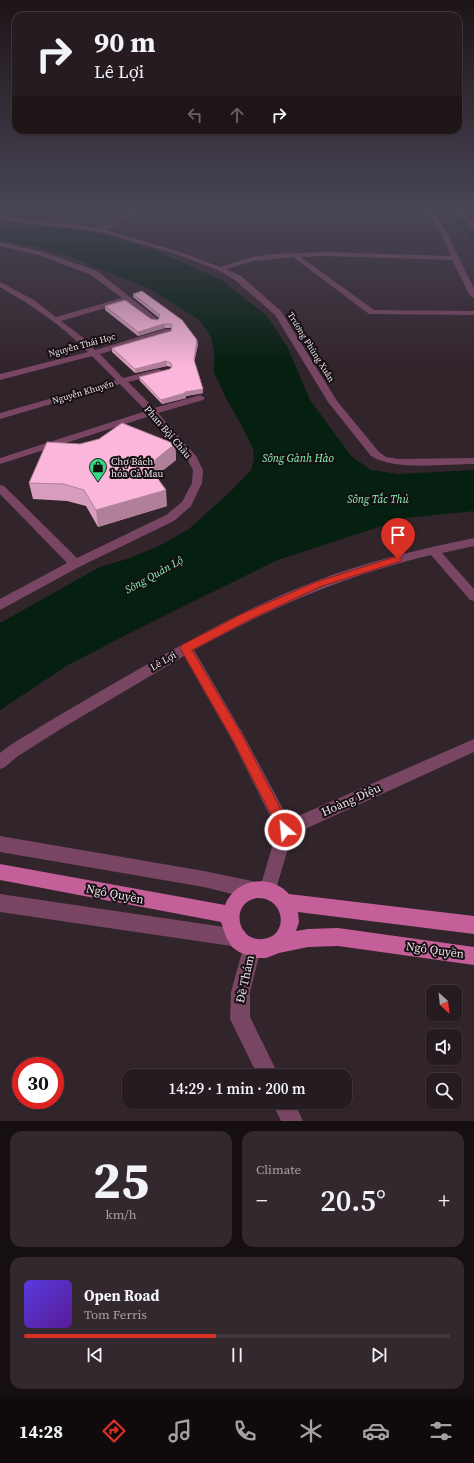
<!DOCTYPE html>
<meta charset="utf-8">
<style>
body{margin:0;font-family:"Source Serif 4",serif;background:#32282d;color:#f1f3f6;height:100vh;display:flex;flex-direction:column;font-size:15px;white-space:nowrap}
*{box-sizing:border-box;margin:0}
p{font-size:13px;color:#a4a1a5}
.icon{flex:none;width:22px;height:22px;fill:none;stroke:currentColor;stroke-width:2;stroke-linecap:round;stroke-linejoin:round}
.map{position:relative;height:1121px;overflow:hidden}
.sheet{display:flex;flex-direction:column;gap:10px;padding:10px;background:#150f12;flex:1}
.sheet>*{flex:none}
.hud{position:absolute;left:12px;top:12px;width:450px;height:122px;border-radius:12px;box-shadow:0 1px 3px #0004,0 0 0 1px #42393e;background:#261b20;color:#f1f3f6;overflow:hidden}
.needle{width:26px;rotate:153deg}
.buttons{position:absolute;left:426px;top:985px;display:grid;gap:8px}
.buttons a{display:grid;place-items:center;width:36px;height:36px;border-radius:8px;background:#261b20;box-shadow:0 1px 3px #0004,0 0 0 1px #42393e;font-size:20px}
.speed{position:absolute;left:12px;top:1057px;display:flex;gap:8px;font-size:20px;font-weight:700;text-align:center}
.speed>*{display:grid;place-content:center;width:52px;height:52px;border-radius:50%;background:#261b20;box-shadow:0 1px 3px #0004,0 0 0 1px #42393e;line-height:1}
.speed .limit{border:6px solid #d22;background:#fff;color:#111}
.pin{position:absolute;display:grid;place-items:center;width:34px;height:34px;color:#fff;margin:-41px -17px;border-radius:50% 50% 50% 0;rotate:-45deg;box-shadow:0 0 4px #0007}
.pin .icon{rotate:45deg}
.me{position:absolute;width:44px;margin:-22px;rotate:333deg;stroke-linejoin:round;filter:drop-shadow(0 0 3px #0008)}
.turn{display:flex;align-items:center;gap:14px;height:84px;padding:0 16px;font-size:18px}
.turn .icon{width:52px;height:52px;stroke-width:2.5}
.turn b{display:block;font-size:28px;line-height:34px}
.lanes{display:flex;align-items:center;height:38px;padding:0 16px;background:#0003;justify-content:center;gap:20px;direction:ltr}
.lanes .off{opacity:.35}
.big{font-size:30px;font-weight:600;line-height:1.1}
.sheet .tile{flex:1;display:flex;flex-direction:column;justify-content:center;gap:6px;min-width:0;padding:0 14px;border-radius:12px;background:#32282d}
.sheet .dial{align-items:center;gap:0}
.dial b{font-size:52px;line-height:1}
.song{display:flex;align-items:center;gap:12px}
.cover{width:48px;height:48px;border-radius:6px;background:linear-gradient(135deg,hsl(250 70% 55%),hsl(270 70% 35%))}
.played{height:4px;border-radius:2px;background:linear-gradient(90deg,#d93025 45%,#42393e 45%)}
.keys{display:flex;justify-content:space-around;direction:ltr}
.heat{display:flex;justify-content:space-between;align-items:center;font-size:22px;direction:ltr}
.sheet .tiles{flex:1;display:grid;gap:10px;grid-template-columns:1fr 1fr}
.tile:last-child{grid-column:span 2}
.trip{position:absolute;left:122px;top:1069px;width:230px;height:40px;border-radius:12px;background:#261b20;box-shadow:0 1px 3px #0004,0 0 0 1px #42393e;font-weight:600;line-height:40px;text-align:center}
.tabs{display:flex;height:64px;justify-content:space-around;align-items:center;background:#0f0b0d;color:#a4a1a5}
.tabs .icon{width:28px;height:28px}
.tabs .active{color:#d93025}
.tabs b{font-size:18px;color:#f1f3f6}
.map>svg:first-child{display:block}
.water{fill:#051f10}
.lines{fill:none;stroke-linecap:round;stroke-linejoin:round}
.stream{stroke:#051f10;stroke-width:2.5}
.minor{fill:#784662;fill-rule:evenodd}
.major{fill:#c55f9a;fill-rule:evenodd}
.wall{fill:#d89dbc}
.shaded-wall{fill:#b08099}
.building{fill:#fbb7db;stroke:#b08099}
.route{fill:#d93025;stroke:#8d1f18}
.labels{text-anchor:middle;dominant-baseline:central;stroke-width:4;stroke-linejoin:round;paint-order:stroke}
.far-street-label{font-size:9px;fill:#ece2e7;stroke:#160f13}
.street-label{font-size:10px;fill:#ece2e7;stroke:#160f13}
.poi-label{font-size:10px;fill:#ece2e7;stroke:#160f13;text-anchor:start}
.water-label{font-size:11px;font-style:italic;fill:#86f6af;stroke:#160f13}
.near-street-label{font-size:12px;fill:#ece2e7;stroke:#160f13}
</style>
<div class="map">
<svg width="474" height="1121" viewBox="0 0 474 1121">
<rect width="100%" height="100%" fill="#32242b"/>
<polygon class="water" points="0,223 61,226 114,237 156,251 222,280 267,316 288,348 310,400 351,456 371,470 398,474 474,470 474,511 406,518 275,561 130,633 68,665 0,710 0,623 100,567 127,559 159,546 189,529 230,492 251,470 254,459 253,449 242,426 227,400 214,372 214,350 210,335 199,320 150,289 78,260 35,246 0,241"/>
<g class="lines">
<polyline class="stream" points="449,210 474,240"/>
<g class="minor">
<path d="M132,210H139L106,230L180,252L220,267L253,257L272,254L326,252L451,256L441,233L426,210H432L447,233L474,289V298L470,296L452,260L326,256L301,257L374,310L474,311V315L369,314L293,257L254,261L226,269L241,276L281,311L337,401L379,452L386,457L398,459L474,458V464C445,464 395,471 371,456L328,402L275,315L235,280L218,270L176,254L100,232L0,220V216L100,228Z"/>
<polygon points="456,210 462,210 474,222 474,228"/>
<path d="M0,242L43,252L97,271L159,320L158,322H152L126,302L61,321L85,339L95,350L165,329H171V333L100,354L123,378L158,369L161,370L162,372L161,374L128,382L154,408L200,395L205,398L203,400L158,413L196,456L203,470L202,483L191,506L174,521L79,567L0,610V599L67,563L0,494V485L4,486L77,558L166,515L182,502L192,483L193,470L187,459L150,416L0,464V458L146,411L120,384L0,419V413L116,380L92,356L0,380V374L88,352C63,326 31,305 0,287V282L34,300L56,317L122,298L91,275L39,255L0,246Z"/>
<path d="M474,538V546L442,553L474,589V601L470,600L431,555C344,576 272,607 194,650L243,734L289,820L474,739V752L292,835L274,896L268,899L262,896L260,892L258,896L252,899L204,887L0,852V836L204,871L252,881L258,884L260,888L277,830L233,742L184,656L64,727L18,756L5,767L0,769V753C13,742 29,734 43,725C66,711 89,698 111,685C178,647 244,608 316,581C368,561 421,549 474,538Z"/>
<polygon points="0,894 238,929 245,931 247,938 246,941 252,939 259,941 261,948 250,992 250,1017 279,1076 258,1076 230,1019 231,992 244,945 238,947 0,912"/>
<polygon points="272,1102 294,1102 303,1121 281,1121"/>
</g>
<path class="major" d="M0,864L225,905C235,879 270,873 289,894L474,916V934L298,912L299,922L296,931L308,929L338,928L474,947V965L338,946L308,947L279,953L266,958H254L239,952L232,947L226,937L221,922L0,880ZM257,898C286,897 289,937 263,939C236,942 230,902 257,898Z"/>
</g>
<g class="wall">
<polygon points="133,294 198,344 194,362 203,393 186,396 186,398 162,404 140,381 139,377 170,369 171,367 167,366 135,373 112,352 112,348 171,331 172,328 165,328 138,336 105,310 105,306 151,319 158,320 159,318 133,297"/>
<polygon points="80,444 175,444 176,460 157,475 157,477 167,506 98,527 86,506 67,501 33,499 29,483"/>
</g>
<g class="shaded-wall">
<polygon points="164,324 165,328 138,336 138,332"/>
<polygon points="197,340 198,344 194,364 194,360"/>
<polygon points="166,361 167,366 135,373 135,369"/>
<polygon points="203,389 203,393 186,396 186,398 162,404 161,400 185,392"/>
<polygon points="175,444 176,460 157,475 154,488 153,472 156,459"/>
<polygon points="166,490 167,506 98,527 96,510"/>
</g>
<g class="building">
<polygon points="142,291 182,320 197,340 194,360 203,389 185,392 185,393 161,400 139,377 170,369 172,367 171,363 166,361 135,369 112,348 171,331 172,325 171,324 164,324 138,332 105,306 125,300 151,319 158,320 160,315 133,294"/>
<polygon points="122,423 175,444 156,459 153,472 166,490 96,510 84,490 64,484 29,483 47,442 80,444 99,439"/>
</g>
<linearGradient id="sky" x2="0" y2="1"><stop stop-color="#1c1418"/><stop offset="0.57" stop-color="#494555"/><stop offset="1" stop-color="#494555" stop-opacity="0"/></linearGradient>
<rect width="474" height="367" fill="url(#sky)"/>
<polygon class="route" points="398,556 402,559 401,561 322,586 251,619 192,650 242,735 289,825 291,830 289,834 285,835 281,834 234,742 180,648 182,645 244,613 316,582"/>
<defs>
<symbol id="shop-pin" viewBox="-11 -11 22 30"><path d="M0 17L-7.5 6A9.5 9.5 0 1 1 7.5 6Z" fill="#34d881" stroke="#160f13"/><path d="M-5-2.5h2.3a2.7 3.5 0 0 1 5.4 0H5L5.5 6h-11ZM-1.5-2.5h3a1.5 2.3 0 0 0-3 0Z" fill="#111"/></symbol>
</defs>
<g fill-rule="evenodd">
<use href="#shop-pin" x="88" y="457" width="20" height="27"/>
</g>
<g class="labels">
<g class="far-street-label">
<text transform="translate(82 345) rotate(-15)">Nguyễn Thái Học</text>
<text transform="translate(311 347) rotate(58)">Trương Phùng Xuân</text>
<text transform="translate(83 392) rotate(-16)">Nguyễn Khuyến</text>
</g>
<g class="street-label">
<text transform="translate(168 432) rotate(49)">Phan Bội Châu</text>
<text transform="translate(163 661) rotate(-30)">Lê Lợi</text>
</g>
<g class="poi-label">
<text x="111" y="461">Chợ Bách<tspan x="111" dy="12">hóa Cà Mau</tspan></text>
</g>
<g class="water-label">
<text x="298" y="458">Sông Gành Hào</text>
<text x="378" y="499">Sông Tắc Thủ</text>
<text transform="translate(154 575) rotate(-29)">Sông Quản Lộ</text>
</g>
<g class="near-street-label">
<text transform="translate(351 800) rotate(-24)">Hoàng Diệu</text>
<text transform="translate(115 894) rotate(11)">Ngô Quyền</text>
<text transform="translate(435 950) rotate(8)">Ngô Quyền</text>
<text transform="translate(245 979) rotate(-78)">Đề Thám</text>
</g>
</g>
</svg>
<div class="buttons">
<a><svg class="needle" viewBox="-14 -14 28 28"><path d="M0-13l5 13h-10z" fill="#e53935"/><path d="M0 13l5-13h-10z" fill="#a4a1a5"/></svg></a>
<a><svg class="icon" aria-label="sound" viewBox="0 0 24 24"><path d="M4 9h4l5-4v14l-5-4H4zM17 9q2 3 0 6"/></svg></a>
<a><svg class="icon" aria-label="search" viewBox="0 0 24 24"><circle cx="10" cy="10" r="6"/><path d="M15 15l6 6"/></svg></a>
</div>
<div class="speed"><div class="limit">30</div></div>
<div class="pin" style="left:398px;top:559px;background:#d93025"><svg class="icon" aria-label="arrive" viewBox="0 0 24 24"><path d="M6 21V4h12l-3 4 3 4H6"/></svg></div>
<svg class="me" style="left:285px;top:830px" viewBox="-20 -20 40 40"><circle r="17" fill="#d93025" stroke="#fff" stroke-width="3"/><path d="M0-11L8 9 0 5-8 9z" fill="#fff"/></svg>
<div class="trip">14:29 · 1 min · 200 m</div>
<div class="hud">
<div class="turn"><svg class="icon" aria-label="right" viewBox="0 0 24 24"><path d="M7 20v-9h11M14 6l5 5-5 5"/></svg><div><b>90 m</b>Lê Lợi</div></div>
<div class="lanes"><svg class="icon off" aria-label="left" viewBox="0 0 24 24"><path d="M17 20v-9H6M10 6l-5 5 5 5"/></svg><svg class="icon off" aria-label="ahead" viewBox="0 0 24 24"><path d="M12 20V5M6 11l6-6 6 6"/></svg><svg class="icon" aria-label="right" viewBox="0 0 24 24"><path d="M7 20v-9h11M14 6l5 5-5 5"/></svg></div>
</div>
</div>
<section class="sheet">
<div class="tiles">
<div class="tile dial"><b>25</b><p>km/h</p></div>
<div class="tile"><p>Climate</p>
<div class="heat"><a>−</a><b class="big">20.5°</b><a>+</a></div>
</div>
<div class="tile">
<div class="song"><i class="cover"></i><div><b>Open Road</b><p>Tom Ferris</p></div></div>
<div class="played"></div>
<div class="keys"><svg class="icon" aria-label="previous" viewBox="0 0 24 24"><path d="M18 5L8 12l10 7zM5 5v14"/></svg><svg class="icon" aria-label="pause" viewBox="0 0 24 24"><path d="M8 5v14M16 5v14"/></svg><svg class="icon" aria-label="next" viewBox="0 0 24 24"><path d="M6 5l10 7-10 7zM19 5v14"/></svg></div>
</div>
</div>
</section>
<nav class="tabs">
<b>14:28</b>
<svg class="icon active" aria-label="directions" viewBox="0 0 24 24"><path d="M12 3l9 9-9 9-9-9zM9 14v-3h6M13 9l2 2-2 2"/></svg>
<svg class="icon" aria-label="music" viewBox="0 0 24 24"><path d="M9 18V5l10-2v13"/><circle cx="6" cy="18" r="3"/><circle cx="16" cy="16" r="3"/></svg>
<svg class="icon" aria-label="phone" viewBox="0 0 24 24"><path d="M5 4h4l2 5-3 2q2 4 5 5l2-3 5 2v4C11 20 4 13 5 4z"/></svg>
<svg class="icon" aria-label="climate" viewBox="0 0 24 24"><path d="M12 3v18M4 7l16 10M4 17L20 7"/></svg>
<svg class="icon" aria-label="car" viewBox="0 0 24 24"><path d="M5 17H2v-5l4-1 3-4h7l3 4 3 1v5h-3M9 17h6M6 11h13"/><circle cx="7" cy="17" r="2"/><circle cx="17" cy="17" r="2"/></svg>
<svg class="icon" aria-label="filters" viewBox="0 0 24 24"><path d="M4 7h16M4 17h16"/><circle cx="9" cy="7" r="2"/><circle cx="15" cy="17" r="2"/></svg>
</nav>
